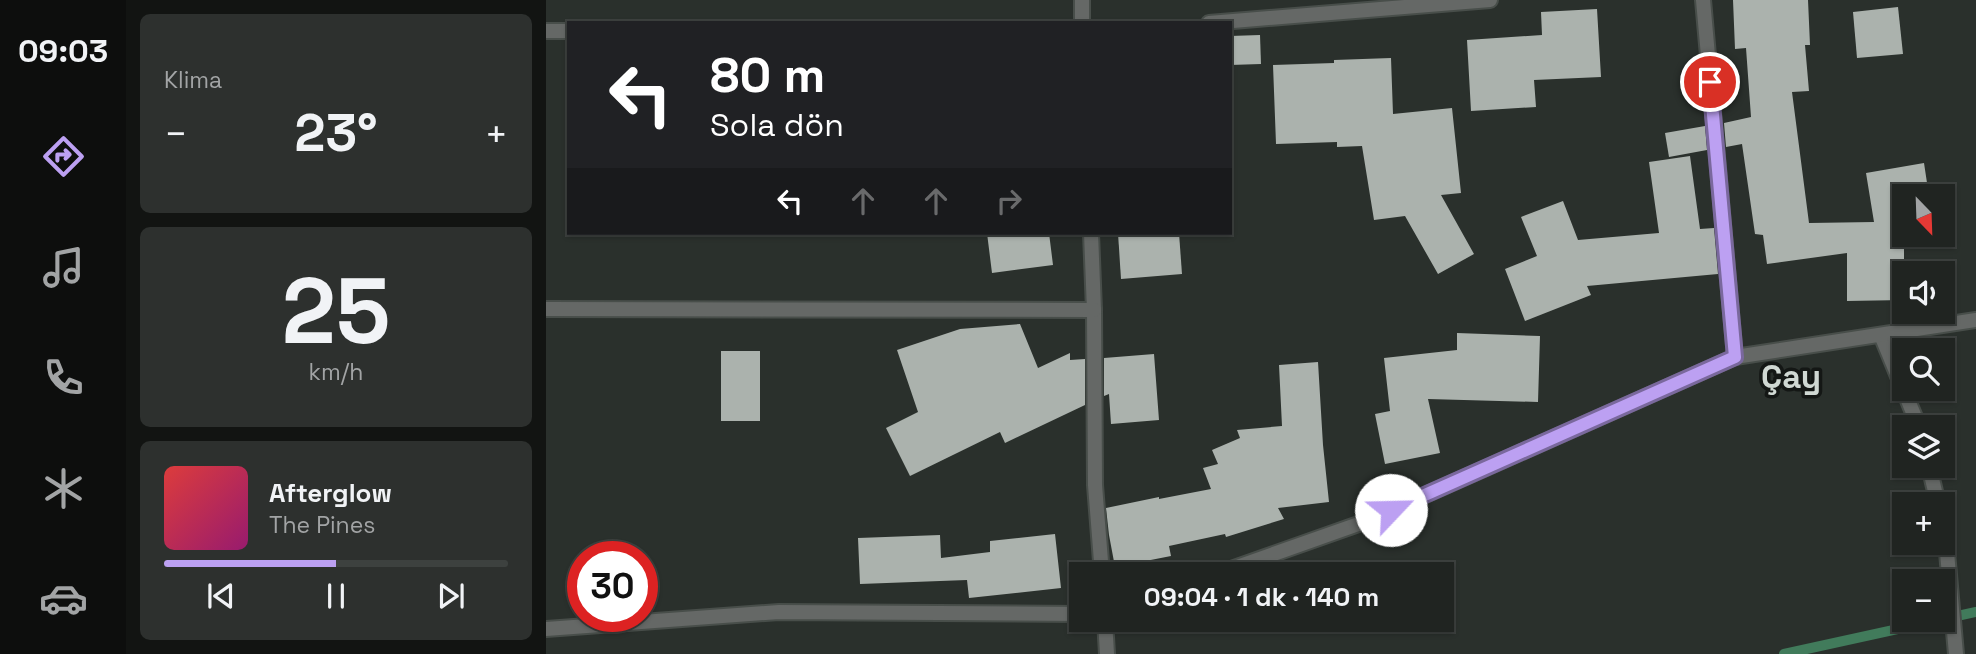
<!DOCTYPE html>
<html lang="tr">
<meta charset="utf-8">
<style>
body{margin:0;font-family:"Space Grotesk",sans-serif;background:#2d302e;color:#f1f3f6;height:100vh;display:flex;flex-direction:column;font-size:26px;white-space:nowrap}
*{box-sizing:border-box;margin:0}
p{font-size:23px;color:#a2a4a5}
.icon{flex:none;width:38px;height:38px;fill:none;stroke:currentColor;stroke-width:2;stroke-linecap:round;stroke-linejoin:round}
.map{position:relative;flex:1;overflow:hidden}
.panel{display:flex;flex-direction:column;gap:14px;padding:14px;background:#121412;width:420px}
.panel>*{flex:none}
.hud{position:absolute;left:21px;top:21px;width:665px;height:214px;border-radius:0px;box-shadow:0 2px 5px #0004,0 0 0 2px #3d413f;background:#202124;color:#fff;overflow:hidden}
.needle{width:46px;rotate:157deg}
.buttons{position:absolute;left:1346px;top:184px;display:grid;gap:14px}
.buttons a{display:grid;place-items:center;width:63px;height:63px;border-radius:0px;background:#202421;box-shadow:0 2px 5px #0004,0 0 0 2px #3d413f;font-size:35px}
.speed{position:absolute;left:21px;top:541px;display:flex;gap:14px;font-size:35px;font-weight:700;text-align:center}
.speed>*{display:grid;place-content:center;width:91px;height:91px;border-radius:50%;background:#202421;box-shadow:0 2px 5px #0004,0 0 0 2px #3d413f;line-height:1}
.speed .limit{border:10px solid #d22;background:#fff;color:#111}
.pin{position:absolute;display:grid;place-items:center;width:60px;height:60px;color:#fff;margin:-30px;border:4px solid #fff;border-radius:50%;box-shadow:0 2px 7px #0007}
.me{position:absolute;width:77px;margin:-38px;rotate:66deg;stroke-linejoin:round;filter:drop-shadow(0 0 5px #0008)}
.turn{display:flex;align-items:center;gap:24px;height:147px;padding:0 28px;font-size:32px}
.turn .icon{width:91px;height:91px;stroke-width:2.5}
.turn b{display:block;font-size:49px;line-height:60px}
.lanes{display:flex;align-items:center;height:66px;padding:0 28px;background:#0003;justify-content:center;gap:35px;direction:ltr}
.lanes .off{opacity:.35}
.big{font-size:52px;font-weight:800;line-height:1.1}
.panel .card{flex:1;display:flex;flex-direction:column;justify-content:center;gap:10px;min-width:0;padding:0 24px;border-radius:10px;background:#2d302e}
.panel .dial{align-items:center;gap:0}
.dial b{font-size:91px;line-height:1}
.song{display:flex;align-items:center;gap:21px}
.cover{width:84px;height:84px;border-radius:10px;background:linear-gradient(135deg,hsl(0 70% 55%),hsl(320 70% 35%))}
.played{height:7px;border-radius:4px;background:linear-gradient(90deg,#bca0f2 50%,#3d413f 50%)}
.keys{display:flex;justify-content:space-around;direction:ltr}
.heat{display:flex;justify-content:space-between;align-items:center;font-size:38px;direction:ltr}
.trip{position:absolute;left:523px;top:562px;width:385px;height:70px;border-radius:0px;background:#202421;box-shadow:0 2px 5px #0004,0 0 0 2px #3d413f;font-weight:800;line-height:70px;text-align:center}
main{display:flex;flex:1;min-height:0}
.tab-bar{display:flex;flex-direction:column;width:126px;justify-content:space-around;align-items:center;background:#0d0e0d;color:#a2a4a5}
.tab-bar .icon{width:49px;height:49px}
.tab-bar .current{color:#bca0f2}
.tab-bar b{font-size:32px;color:#f1f3f6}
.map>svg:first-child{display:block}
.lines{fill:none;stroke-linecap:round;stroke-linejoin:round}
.stream{stroke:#417b5b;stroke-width:10}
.building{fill:#abb2ad}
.lane-casing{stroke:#484e4a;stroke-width:18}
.street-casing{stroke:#484e4a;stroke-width:18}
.lane{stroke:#656866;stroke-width:14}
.street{stroke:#656866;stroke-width:14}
.route-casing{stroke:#7a689d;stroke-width:18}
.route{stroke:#bca0f2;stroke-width:12}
.labels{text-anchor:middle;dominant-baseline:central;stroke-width:7;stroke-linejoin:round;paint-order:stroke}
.district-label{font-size:33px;font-weight:bold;fill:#d0d8d3;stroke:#141715}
</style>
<main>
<nav class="tab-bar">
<b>09:03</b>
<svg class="icon current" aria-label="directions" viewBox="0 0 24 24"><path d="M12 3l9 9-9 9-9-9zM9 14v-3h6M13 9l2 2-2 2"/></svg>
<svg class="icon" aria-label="music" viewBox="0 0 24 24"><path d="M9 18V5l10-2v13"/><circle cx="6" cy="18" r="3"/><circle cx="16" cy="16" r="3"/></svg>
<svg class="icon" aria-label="phone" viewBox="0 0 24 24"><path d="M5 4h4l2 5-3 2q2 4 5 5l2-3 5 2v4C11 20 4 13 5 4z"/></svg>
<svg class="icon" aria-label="climate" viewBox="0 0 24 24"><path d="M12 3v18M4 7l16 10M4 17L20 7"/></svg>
<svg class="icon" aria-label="car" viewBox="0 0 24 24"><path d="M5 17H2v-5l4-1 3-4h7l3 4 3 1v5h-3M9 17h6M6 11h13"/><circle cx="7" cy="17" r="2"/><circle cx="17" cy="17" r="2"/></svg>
</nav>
<section class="panel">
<div class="card"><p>Klima</p>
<div class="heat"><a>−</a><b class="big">23°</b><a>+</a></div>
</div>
<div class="card dial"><b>25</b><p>km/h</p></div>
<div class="card">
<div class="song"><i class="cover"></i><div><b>Afterglow</b><p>The Pines</p></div></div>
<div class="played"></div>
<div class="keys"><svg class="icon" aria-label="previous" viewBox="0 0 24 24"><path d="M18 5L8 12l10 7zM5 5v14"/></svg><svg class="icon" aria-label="pause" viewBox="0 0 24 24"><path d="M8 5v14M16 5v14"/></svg><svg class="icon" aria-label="next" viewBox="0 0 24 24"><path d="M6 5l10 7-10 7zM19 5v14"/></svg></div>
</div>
</section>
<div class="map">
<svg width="1430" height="654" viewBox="0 0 1430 654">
<rect width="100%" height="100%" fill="#2a302c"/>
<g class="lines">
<polyline class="stream" points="1238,654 1430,612"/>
</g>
<g class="building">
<polygon points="1187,0 1262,0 1264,45 1259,45 1263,91 1246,92 1263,223 1328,222 1320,173 1378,163 1383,196 1358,196 1358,300 1301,301 1301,253 1221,264 1217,235 1209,234 1196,144 1180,147 1178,123 1205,117 1200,48 1189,49"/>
<polygon points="1352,7 1357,54 1311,58 1307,12"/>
<polygon points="1051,9 1055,77 988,80 990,107 925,111 921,40 996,35 995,12"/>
<polygon points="714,35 715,64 684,65 684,36"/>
<polygon points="845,58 847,114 906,108 915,193 895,195 928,254 892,274 859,216 828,220 816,146 791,147 791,142 730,144 727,65 788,63 788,60"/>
<polygon points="1159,126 1161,150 1123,157 1119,133"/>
<polygon points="1144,156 1154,229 1168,228 1172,274 1041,286 1045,295 979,321 959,269 991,256 975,217 1017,201 1032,240 1113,233 1103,162"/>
<polygon points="441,233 503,233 507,265 446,273"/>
<polygon points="572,233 633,233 636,274 575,279"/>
<polygon points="474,324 492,368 524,353 524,360 539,359 539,405 459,443 454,432 364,476 340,428 372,412 351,350 414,329"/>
<polygon points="911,333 994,336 992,402 882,399 894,453 839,464 829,414 844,411 838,358 911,350"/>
<rect x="175" y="351" width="39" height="70"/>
<polygon points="608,354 613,420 565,424 563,394 558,396 558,358"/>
<polygon points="772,362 777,445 783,502 732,508 738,519 680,537 679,534 623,546 625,556 569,567 563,535 560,508 613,497 613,499 665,489 657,468 672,464 666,450 694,438 691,430 736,426 733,365"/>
<polygon points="509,534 515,588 423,598 421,580 314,584 312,538 394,535 395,558 444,552 444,541"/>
</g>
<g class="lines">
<defs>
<g id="lane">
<polyline points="1335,335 1373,427"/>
<polyline points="1383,466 1392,504"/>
<polyline points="1396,525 1400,541 1410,654"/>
</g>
<g id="street">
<polyline points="1157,0 1189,357"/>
<polyline points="536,23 536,0"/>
<polyline points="663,23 944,0"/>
<polyline points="0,31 23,31"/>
<polyline points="545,233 548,310 549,485 556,574"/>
<polyline points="0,309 548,310"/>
<polyline points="671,574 821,521 1189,357 1430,320"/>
<polyline points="559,620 561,654"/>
<polyline points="0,629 233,612 536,614"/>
</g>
</defs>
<use href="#lane" class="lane-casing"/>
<use href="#street" class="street-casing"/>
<use href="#lane" class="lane"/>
<use href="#street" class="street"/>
</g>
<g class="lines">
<defs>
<polyline id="route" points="845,510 1189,357 1164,82"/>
</defs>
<use href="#route" class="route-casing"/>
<use href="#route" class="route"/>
</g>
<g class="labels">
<g class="district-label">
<text x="1245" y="377">Çay</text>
</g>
</g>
</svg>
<div class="buttons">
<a><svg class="needle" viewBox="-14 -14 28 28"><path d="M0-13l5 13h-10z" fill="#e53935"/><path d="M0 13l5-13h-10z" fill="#a2a4a5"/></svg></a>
<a><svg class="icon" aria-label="sound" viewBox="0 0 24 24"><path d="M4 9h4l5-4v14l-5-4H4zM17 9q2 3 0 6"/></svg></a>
<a><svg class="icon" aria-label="search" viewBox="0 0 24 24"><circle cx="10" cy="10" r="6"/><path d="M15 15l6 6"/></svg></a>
<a><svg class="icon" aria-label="layers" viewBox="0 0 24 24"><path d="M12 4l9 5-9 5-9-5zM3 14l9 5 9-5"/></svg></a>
<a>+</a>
<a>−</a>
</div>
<div class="speed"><div class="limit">30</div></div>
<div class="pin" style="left:1164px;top:82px;background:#d93025"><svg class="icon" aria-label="arrive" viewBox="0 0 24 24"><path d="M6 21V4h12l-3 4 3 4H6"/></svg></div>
<svg class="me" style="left:845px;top:510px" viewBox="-20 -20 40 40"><circle r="19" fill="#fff"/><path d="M0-13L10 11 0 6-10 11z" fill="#bca0f2"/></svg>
<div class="trip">09:04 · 1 dk · 140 m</div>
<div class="hud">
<div class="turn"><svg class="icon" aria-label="left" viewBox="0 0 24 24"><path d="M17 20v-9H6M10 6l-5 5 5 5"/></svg><div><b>80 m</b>Sola dön</div></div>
<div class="lanes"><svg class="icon" aria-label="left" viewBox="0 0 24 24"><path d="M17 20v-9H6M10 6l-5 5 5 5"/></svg><svg class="icon off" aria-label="ahead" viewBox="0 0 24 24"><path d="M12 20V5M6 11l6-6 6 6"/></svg><svg class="icon off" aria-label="ahead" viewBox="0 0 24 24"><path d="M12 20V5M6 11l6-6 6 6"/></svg><svg class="icon off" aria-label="right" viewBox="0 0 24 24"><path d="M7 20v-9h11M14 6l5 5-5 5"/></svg></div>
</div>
</div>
</main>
